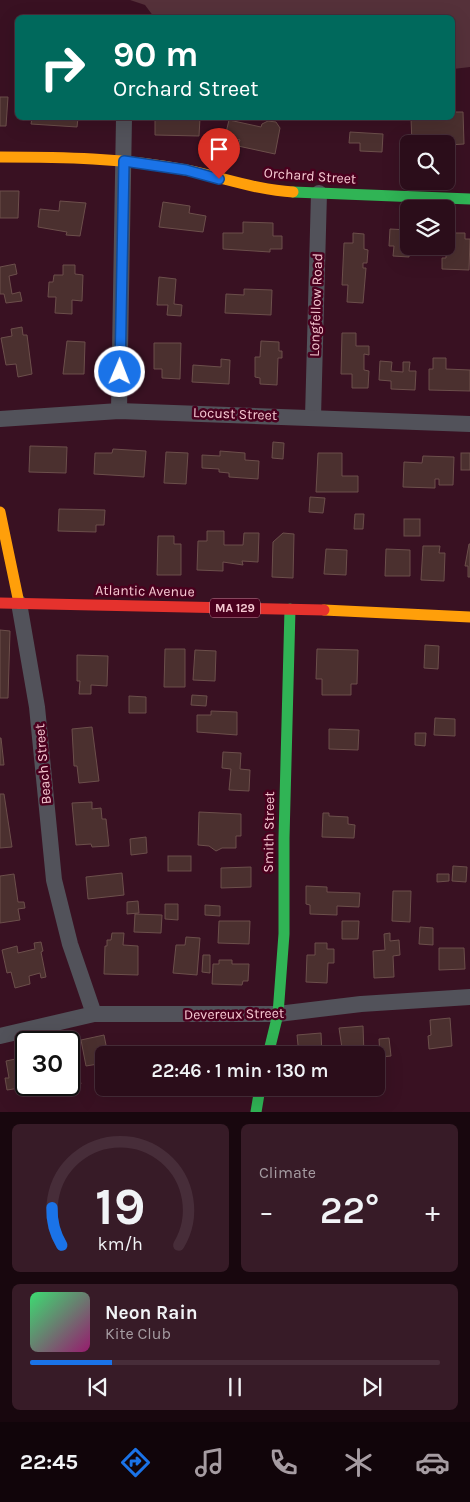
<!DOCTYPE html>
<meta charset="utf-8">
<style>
body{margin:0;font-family:Karla,sans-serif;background:#371b27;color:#f1f3f6;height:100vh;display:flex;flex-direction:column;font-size:19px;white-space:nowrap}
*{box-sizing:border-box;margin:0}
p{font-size:16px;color:#a69ca2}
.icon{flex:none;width:28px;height:28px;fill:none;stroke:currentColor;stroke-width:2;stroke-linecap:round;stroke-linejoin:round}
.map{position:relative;height:1112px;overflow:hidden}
.details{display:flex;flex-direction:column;gap:12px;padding:12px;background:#18070e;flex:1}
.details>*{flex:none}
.top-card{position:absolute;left:15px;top:15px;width:440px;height:105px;border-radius:8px;box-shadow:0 5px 20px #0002,0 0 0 1px #472d39;background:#00695c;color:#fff;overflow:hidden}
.fabs{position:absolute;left:400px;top:135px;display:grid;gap:10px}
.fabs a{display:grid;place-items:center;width:55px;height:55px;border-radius:8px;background:#2b0d1a;box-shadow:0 5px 20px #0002,0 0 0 1px #472d39;font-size:25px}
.speed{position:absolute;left:15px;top:1031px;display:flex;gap:10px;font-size:25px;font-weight:700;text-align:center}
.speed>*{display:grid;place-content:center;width:65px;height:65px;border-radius:50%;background:#2b0d1a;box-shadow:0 5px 20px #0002,0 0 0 1px #472d39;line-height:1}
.speed .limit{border:2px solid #111;border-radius:8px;background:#fff;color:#111}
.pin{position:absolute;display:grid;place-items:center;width:42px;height:42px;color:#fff;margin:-51px -21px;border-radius:50% 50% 50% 0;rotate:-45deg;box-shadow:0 0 5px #0007}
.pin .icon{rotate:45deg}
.me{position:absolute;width:55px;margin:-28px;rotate:1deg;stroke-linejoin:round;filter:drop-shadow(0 0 4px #0008)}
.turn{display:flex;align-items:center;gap:18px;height:105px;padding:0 15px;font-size:22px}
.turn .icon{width:65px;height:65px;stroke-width:2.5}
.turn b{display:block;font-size:35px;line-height:42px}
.big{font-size:38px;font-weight:600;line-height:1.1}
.details .tile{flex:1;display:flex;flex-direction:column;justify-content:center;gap:8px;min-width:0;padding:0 18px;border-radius:8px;background:#371b27}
.details .dial{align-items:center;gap:0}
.dial svg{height:130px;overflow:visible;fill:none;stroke:#472d39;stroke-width:7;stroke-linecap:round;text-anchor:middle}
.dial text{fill:#f1f3f6;stroke:none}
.song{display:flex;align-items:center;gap:15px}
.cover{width:60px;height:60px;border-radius:8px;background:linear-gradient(135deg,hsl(140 70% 55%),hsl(320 70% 35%))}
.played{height:5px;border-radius:2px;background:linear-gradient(90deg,#1a73e8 20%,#472d39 20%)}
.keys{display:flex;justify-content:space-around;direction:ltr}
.heat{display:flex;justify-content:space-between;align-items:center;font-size:28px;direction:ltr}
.details .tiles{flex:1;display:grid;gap:12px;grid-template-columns:1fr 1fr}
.tile:last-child{grid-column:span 2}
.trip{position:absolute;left:95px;top:1046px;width:290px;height:50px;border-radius:8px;background:#2b0d1a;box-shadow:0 5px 20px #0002,0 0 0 1px #472d39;font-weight:600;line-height:50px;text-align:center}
.menu{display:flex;height:80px;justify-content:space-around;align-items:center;background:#11050a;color:#a69ca2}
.menu .icon{width:35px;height:35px}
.menu .on{color:#1a73e8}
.menu b{font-size:22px;color:#f1f3f6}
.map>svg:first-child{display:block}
.green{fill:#55313a}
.building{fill:#4b302f;stroke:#6c4f4b}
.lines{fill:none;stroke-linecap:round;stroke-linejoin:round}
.street{stroke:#52525a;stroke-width:16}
.fast{stroke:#30b455;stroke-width:11}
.slow{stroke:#ff9f0a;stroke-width:11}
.jam{stroke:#e5322d;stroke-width:11}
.route-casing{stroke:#114b97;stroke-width:12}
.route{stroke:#1a73e8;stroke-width:9}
.labels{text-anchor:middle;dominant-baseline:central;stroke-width:5;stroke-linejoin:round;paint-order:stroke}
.shield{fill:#4a001e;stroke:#c28c9c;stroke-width:1}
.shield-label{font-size:12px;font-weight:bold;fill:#f6c8d2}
.street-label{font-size:14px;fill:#f6c8d2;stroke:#4a001e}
</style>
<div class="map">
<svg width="470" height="1112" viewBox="0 0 470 1112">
<rect width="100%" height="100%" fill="#391122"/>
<polygon class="green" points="130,0 470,0 470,67 453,69 452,18 154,17 145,5"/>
<g class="building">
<polygon points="0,97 8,97 6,126 0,126"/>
<polygon points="452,112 463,112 464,144 448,145 448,140 412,144 411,118 452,118"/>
<polygon points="32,118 78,118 77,127 31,124"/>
<polygon points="155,118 200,118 199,136 155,135"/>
<polygon points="229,120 261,127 262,124 268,121 276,122 280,128 275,154 238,146 240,140 225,137"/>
<polygon points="350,132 383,134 382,152 360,151 360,143 349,143"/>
<polygon points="0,191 19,191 18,218 0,218"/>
<polygon points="60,201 86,203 80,236 66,235 67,232 38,227 40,209 59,211"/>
<polygon points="163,202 190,206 189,213 206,216 203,232 159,227"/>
<polygon points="243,222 273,223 273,236 282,236 282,249 270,249 270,252 223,249 223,233 243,233"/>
<polygon points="390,229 409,230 409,246 414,246 410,247 409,257 393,256 394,246 389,246"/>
<polygon points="353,233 364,234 364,249 368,250 367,263 363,263 363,268 366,268 363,303 347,302 348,285 342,285 344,243 353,243"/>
<polygon points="446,233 465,233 465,239 470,239 469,270 442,269 442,258 446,258"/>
<polygon points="15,264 17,274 9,276 12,294 20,292 22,301 6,303 4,294 0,294 0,267"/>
<polygon points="63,265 75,265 75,274 83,275 82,301 72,300 72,314 55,313 56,297 48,297 49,282 53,282 54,275 63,275"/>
<polygon points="159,277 176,279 174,304 182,305 181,316 167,315 168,305 157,305"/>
<polygon points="244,289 272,290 271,315 225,313 226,294 244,295"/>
<polygon points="22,327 23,335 27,335 32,374 18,377 16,364 6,365 1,338 12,336 11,329"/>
<polygon points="342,333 356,333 356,346 369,346 369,355 364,354 364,370 369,371 368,388 352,388 352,374 341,374"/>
<polygon points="67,341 85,342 84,374 63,374"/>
<polygon points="261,341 279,342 279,351 282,351 282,358 278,358 277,385 260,384 260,378 255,377 255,357 260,357"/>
<polygon points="154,343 181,343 180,379 162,378 162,369 154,369"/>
<polygon points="433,358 446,358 446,369 470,370 470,391 429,390 429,369 433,369"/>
<polygon points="221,359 230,360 229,384 192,382 193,365 221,367"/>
<polygon points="380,361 392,362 391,371 403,372 403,362 410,362 409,371 416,371 415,390 391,389 391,381 379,380"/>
<polygon points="273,442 284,443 283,459 272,458"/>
<polygon points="30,446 67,447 66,473 29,472"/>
<polygon points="113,449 146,451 144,477 94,474 95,453 112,453"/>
<polygon points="220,451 245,453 245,460 259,461 258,479 229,477 229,473 219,472 219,469 202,468 202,455 220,456"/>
<polygon points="166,452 188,453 186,484 164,483"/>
<polygon points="318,453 342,453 342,476 358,476 358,492 316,492"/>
<rect x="461" y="453" width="9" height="17"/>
<polygon points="423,456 454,457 453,485 439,485 439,479 435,479 435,488 403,487 404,462 422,463"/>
<polygon points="310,497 325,498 323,513 309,512"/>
<polygon points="59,509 105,510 104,525 96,525 96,532 58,531"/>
<polygon points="355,514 364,514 363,529 354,529"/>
<rect x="404" y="519" width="16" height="17"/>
<polygon points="207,531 224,531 224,545 243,545 244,533 259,533 258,562 242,561 243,565 223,562 223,571 197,570 198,541 207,541"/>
<polygon points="283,533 294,534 293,578 272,577 273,542"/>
<polygon points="158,536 174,536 174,544 181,544 181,575 157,575"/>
<polygon points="469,544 470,544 470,577 468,577 468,566 465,566"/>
<polygon points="423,546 440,546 439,553 445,553 444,581 421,580"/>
<polygon points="326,549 347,550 346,575 324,574"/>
<polygon points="386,549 410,550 410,576 385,576"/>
<polygon points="0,630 10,631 8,698 0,698"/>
<polygon points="425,645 439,646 438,669 424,668"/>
<polygon points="165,649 185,649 185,687 164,687"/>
<polygon points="317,649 358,650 357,684 351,684 351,695 322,695 322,679 316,679"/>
<polygon points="195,650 216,651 215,681 193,680"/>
<polygon points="77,655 108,656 107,686 91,685 91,694 79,694 80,681 77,681"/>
<polygon points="192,695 207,696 206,706 191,705"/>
<polygon points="129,696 146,697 146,713 129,713"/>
<polygon points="211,711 237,712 237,735 197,732 197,715 211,715"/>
<polygon points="435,718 455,719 455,736 434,735"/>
<polygon points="92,727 99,781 79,783 77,766 74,766 72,729"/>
<polygon points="329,729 359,730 358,750 329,749"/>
<polygon points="415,733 426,733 425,746 415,745"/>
<polygon points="0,738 1,738 4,765 0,765"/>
<polygon points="223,752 241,753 240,769 250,770 249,791 229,790 231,769 222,768"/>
<polygon points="0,794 4,794 12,847 0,848"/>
<polygon points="92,802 92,809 101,808 102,819 106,819 109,846 92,847 91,844 76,845 72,803"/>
<polygon points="199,812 241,814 241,836 236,836 236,848 222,848 216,851 209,846 198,845"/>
<polygon points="323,813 329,813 329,816 348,817 348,824 355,825 354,838 322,837"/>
<polygon points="146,837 147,853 131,855 130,839"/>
<rect x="168" y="856" width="23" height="15"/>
<polygon points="453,866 467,867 466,882 452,881"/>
<polygon points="251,867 251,887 221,888 221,868"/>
<polygon points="122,873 124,895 88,899 86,877"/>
<polygon points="14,874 18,902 24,902 25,908 18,909 20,920 0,923 0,876"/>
<polygon points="437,874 449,874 449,881 437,882"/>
<polygon points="306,886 327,887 327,892 360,893 359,907 337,906 337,915 310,914 310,905 306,904"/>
<polygon points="393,891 411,891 410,922 392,921"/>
<polygon points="138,901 139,913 127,914 127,902"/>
<polygon points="165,904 178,904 178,920 165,919"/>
<polygon points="205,905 220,906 220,916 205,915"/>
<polygon points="135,914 162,915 161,933 134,932"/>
<polygon points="219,921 250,921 249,944 218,943"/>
<polygon points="342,921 359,921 358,939 342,939"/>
<polygon points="420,927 433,928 433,945 419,944"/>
<polygon points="112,933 124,933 123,945 138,946 138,975 104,974 105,946 107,946 107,940 111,940"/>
<polygon points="390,933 390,941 399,940 400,955 393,956 394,977 374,978 373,951 385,950 384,934"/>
<polygon points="186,937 200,938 197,975 173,973 176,945 185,945"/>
<polygon points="41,942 43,951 41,952 46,977 41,978 40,973 29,976 30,984 15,988 11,972 7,973 2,950 17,946 18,953 35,949 34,943"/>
<polygon points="315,943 327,943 327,949 334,949 334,963 328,963 327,983 306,982 307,955 315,955"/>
<polygon points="439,948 464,948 465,969 439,970"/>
<polygon points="203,955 210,955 210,973 202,972"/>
<polygon points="219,960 232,960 232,964 249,964 248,981 243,981 242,985 212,984 213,964 219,964"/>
<polygon points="450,1018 452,1046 429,1049 428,1036 431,1035 430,1020"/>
<polygon points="363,1026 364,1055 343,1055 339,1028"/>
<polygon points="321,1033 322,1055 299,1055 297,1035"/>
<polygon points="104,1035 108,1055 104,1055 104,1063 86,1066 81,1040"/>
<polygon points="389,1038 391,1056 380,1057 379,1039"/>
<polygon points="69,1044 71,1044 81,1084 60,1089 59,1085 69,1085"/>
<polygon points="214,1047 238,1048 238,1055 213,1055"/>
<polygon points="144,1052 174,1053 174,1055 144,1055"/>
<polygon points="25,1057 26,1085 30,1085 31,1091 21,1093 20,1088 7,1090 5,1078 9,1078 6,1061"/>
</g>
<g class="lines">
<g class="street">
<polyline points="119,411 124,118"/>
<polyline points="313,417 319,193"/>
<polyline points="0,419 119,411 470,424"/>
<polyline points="19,603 37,707 54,880 70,944 94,1014"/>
<polyline points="0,1036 94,1014 278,1014 361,1004 470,997"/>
</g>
<g class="fast">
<polyline points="293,192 470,199"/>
<polyline points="268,1055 278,1014 284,934 284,838 290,609"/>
<polyline points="256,1112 260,1088"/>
</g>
<g class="slow">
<path d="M0,157C62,157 124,158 186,170C222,177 256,190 293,192"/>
<polyline points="0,512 19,603"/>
<polyline points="324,610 470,617"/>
</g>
<polyline class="jam" points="0,603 324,610"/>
</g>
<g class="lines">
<defs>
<polyline id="route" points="120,372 124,161 186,170 219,179"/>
</defs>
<use href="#route" class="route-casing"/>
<use href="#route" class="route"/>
</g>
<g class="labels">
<rect class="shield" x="210" y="598.5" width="50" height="19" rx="4"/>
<g class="shield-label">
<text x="235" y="608">MA 129</text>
</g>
<g class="street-label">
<text transform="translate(310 176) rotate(4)">Orchard Street</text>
<text transform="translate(316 305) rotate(-88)">Longfellow Road</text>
<text transform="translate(235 414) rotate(2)">Locust Street</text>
<text transform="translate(145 591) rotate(1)">Atlantic Avenue</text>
<text transform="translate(43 764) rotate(-95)">Beach Street</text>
<text transform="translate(269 832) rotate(-89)">Smith Street</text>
<text transform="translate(234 1014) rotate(-1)">Devereux Street</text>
</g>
</g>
</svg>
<div class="fabs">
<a><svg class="icon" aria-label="search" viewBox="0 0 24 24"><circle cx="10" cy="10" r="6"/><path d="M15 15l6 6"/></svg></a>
<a><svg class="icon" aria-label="layers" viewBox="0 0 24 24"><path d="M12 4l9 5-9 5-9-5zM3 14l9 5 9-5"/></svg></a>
</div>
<div class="speed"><div class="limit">30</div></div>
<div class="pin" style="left:219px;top:179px;background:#d93025"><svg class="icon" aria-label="arrive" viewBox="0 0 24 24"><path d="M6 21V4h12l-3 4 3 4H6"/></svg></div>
<svg class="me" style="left:120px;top:372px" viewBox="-20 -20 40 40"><circle r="17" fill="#1a73e8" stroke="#fff" stroke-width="3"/><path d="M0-11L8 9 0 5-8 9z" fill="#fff"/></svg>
<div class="trip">22:46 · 1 min · 130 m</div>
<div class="top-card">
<div class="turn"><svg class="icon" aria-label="right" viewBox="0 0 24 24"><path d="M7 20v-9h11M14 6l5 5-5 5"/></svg><div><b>90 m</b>Orchard Street</div></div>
</div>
</div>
<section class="details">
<div class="tiles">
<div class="tile dial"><svg viewBox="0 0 100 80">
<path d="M14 69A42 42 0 1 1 86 69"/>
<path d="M14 69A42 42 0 0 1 8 46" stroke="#1a73e8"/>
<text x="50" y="56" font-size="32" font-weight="700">19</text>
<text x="50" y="72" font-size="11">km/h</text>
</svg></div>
<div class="tile"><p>Climate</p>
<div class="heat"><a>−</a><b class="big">22°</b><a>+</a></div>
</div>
<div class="tile">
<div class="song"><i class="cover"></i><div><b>Neon Rain</b><p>Kite Club</p></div></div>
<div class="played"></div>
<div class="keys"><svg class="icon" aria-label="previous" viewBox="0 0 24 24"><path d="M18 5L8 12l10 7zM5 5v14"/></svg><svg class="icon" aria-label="pause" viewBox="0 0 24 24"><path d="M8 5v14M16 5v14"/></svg><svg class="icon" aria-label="next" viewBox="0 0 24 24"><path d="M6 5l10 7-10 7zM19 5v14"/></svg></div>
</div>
</div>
</section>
<nav class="menu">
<b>22:45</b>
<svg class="icon on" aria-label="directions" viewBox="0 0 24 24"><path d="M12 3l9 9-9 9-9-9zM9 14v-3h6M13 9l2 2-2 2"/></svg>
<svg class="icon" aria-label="music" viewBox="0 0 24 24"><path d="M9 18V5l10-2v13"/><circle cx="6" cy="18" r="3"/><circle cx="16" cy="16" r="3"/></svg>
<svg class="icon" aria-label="phone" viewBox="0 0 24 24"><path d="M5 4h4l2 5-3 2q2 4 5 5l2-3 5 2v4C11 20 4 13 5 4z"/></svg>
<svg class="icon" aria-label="climate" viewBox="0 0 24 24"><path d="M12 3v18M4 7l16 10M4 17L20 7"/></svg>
<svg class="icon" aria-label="car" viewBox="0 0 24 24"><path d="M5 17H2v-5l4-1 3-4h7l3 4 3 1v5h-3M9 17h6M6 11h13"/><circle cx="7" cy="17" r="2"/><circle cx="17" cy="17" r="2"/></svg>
</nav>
